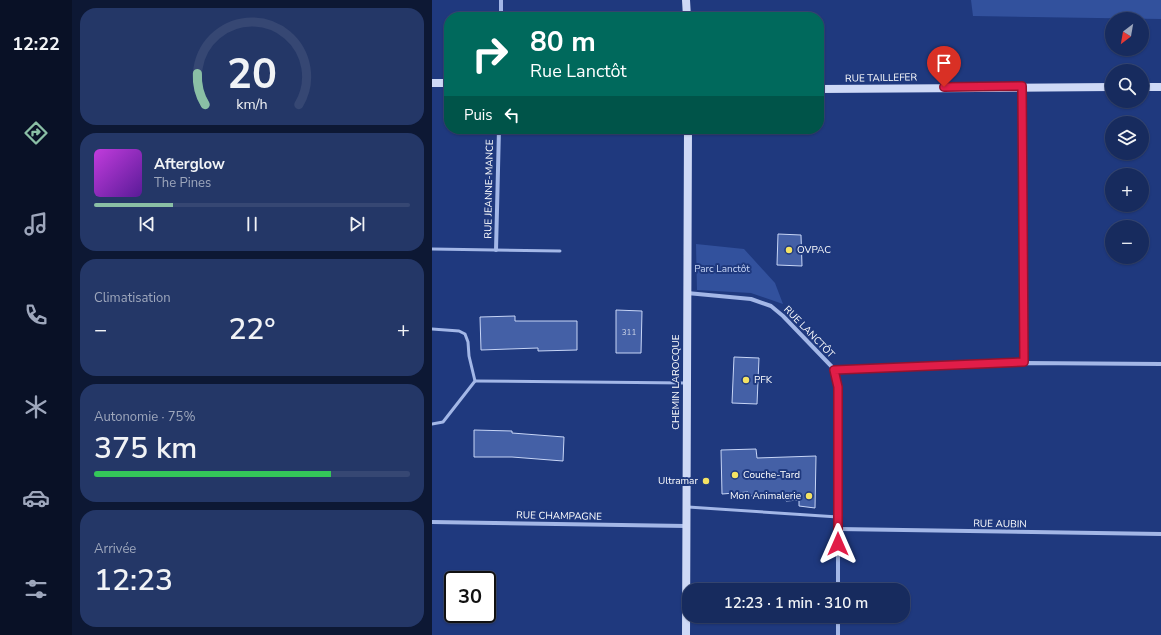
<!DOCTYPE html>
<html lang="fr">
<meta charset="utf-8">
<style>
body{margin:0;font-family:"Nunito Sans",sans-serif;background:#243767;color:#f1f3f6;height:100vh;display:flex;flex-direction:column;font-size:15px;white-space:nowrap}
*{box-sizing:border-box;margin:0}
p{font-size:13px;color:#9ea7bc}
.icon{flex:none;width:22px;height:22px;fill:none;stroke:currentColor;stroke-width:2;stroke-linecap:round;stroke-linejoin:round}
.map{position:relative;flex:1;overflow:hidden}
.side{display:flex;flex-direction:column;gap:8px;padding:8px;background:#0d1834;width:360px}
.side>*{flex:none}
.guide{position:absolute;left:12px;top:12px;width:380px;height:122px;border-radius:16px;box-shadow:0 1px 3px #0004,0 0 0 1px #364773;background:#00695c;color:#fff;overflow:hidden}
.needle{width:26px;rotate:211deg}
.fabs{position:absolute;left:673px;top:12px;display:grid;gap:8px}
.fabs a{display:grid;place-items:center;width:44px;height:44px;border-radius:50%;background:#172b5e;box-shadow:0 1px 3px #0004,0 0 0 1px #364773;font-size:20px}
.speed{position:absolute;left:12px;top:571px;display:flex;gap:8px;font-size:20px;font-weight:700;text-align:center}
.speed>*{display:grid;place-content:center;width:52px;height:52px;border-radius:50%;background:#172b5e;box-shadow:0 1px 3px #0004,0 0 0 1px #364773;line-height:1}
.speed .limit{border:2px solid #111;border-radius:6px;background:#fff;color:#111}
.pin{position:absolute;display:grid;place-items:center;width:34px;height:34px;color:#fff;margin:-41px -17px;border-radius:50% 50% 50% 0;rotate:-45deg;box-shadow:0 0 4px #0007}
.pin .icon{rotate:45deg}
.me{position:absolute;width:44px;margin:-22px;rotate:0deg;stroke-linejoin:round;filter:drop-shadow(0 0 3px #0008)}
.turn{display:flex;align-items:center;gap:14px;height:84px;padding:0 20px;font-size:18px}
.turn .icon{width:52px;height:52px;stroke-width:2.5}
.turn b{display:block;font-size:28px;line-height:34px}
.then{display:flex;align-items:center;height:38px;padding:0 20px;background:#0003;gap:8px;font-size:15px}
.big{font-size:30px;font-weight:600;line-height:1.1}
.side .widget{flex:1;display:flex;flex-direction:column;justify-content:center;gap:6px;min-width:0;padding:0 14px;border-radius:16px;background:#243767}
.side .dial{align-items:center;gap:0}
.dial svg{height:104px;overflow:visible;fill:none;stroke:#364773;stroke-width:7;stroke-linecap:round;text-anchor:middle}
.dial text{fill:#f1f3f6;stroke:none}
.song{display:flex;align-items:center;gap:12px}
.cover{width:48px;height:48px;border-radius:6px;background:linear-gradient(135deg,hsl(290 70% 55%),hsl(270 70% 35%))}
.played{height:4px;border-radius:2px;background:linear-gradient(90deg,#8abfa5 25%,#364773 25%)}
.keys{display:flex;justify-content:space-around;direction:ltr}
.heat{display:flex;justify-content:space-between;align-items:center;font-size:22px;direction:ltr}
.charge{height:6px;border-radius:3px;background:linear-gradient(90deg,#34c759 75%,#364773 0)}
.trip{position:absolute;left:250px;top:583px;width:228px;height:40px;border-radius:16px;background:#172b5e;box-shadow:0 1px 3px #0004,0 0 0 1px #364773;font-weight:600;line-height:40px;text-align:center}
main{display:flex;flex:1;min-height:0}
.menu{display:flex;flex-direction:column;width:72px;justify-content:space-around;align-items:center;background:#091126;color:#9ea7bc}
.menu .icon{width:28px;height:28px}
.menu .on{color:#8abfa5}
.menu b{font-size:18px;color:#f1f3f6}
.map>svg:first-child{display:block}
.green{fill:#32519d}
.building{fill:#4460a6;stroke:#c7d5f6}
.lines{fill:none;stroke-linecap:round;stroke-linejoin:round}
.lane{stroke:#a3b7e7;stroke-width:3}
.street{stroke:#a3b7e7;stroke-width:4}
.secondary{stroke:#ced9f6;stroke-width:8}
.route-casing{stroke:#92132f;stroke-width:10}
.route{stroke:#e11d48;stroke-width:7}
.poi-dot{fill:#f5e363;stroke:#1f397e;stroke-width:1.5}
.labels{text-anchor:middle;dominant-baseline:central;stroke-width:4;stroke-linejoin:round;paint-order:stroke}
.number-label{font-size:8px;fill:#d0d7e9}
.street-label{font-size:10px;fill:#fff;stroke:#1f397e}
.poi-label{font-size:10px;fill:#fff;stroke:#1f397e;text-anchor:start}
.park-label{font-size:10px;fill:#c7d5f6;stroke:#1f397e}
</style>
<main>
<nav class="menu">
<b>12:22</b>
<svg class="icon on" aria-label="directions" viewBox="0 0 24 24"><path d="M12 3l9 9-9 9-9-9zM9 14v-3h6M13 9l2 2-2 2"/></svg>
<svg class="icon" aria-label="music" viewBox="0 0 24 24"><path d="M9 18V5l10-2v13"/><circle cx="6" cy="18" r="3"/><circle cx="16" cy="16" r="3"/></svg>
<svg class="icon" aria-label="phone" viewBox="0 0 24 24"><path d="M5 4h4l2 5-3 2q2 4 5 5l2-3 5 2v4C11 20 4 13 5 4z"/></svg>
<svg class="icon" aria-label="climate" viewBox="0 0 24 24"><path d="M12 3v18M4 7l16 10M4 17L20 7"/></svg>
<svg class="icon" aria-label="car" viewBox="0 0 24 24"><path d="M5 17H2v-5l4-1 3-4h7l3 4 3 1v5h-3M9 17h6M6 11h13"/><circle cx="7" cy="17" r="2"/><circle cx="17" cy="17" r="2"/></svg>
<svg class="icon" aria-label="filters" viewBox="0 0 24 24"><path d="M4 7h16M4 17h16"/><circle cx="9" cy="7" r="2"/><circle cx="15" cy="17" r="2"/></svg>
</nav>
<section class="side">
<div class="widget dial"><svg viewBox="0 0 100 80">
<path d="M14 69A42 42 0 1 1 86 69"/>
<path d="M14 69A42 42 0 0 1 8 45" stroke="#8abfa5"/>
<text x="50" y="56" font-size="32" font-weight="700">20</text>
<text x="50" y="72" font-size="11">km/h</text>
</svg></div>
<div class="widget">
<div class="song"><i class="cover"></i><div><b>Afterglow</b><p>The Pines</p></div></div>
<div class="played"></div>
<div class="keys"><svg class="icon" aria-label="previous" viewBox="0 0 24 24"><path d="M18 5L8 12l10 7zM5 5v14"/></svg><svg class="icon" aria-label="pause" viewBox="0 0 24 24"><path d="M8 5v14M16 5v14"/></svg><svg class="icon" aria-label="next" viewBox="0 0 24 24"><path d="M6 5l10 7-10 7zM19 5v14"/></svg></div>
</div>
<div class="widget"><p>Climatisation</p>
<div class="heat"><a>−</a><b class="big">22°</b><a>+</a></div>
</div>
<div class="widget"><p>Autonomie · 75%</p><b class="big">375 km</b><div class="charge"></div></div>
<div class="widget"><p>Arrivée</p><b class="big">12:23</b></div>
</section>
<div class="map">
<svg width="729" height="635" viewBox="0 0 729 635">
<rect width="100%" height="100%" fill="#1f397e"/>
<g class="green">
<polygon points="539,0 729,0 729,19 541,16"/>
<polygon points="264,244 312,249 343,283 351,304 319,293 265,290"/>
</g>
<g class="building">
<polygon points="346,234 369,235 370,266 345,265"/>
<polygon points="184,310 210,311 209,353 184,353"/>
<polygon points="83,316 83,321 145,321 145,350 106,351 106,348 49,350 48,317"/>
<polygon points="302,357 327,358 325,404 300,403"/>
<polygon points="42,430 80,431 80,433 132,437 131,461 80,457 42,457"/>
<polygon points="324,449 325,458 384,456 383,508 367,506 367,500 354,501 353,495 317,496 316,492 290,494 289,450"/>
</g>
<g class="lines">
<g class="lane">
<polyline points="0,249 128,251"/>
<polyline points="0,329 27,331 33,334 36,342 37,356 43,381 11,422 0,424"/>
<polyline points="43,381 254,383"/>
<polyline points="256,507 406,517"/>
</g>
<g class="street">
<polyline points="69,17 69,0"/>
<polyline points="590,87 592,363"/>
<polyline points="64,250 67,129"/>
<polyline points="255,293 319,299 339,306 351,316 402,369 592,363 729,364"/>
<polyline points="402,369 406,387 406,590"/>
<polyline points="0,522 254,526"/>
<polyline points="406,529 729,534"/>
<polyline points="406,635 406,616"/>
</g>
<g class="secondary">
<polyline points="254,0 255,17"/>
<polyline points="0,83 17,83"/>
<polyline points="710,87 729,87"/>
<polyline points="387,89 680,87"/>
<polyline points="254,635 256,129"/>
</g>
</g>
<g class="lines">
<defs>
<polyline id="route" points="406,544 406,387 402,370 592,362 590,86 512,87"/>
</defs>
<use href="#route" class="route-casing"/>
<use href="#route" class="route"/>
</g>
<g class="poi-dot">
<circle cx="357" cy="250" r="4"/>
<circle cx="314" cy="380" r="4"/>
<circle cx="303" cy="475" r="4"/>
<circle cx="274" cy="481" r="4"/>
<circle cx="377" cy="496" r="4"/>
</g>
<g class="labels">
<g class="number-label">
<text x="197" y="332">311</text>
</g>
<g class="street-label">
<text transform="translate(449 78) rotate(-1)">RUE TAILLEFER</text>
<text transform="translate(57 189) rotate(-89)">RUE JEANNE-MANCE</text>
<text transform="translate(377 332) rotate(46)">RUE LANCTÔT</text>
<text transform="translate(244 382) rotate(-90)">CHEMIN LAROCQUE</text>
<text transform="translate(127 516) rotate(1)">RUE CHAMPAGNE</text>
<text transform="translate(568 524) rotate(1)">RUE AUBIN</text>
</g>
<g class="poi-label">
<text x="365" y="250">OVPAC</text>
<text x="322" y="380">PFK</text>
<text x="311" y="475">Couche-Tard</text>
<text x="266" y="481" text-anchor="end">Ultramar</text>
<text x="369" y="496" text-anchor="end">Mon Animalerie</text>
</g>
<g class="park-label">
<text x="290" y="269">Parc Lanctôt</text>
</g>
</g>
</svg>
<div class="fabs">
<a><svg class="needle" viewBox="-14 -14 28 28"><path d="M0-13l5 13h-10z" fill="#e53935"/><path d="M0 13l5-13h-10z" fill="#9ea7bc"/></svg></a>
<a><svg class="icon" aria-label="search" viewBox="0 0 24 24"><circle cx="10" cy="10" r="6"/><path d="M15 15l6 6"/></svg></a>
<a><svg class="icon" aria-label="layers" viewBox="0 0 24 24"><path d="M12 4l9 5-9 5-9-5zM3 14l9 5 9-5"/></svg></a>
<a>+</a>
<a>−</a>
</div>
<div class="speed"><div class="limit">30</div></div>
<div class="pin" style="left:512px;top:87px;background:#d93025"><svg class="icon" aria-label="arrive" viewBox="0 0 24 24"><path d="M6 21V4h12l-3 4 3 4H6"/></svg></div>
<svg class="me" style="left:406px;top:544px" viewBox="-20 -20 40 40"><path d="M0-17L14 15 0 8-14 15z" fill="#e11d48" stroke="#fff" stroke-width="4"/></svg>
<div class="trip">12:23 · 1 min · 310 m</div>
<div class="guide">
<div class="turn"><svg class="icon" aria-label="right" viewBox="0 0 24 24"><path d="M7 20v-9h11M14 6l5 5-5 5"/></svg><div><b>80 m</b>Rue Lanctôt</div></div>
<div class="then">Puis<svg class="icon" aria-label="left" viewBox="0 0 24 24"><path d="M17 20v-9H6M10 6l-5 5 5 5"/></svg></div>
</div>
</div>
</main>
